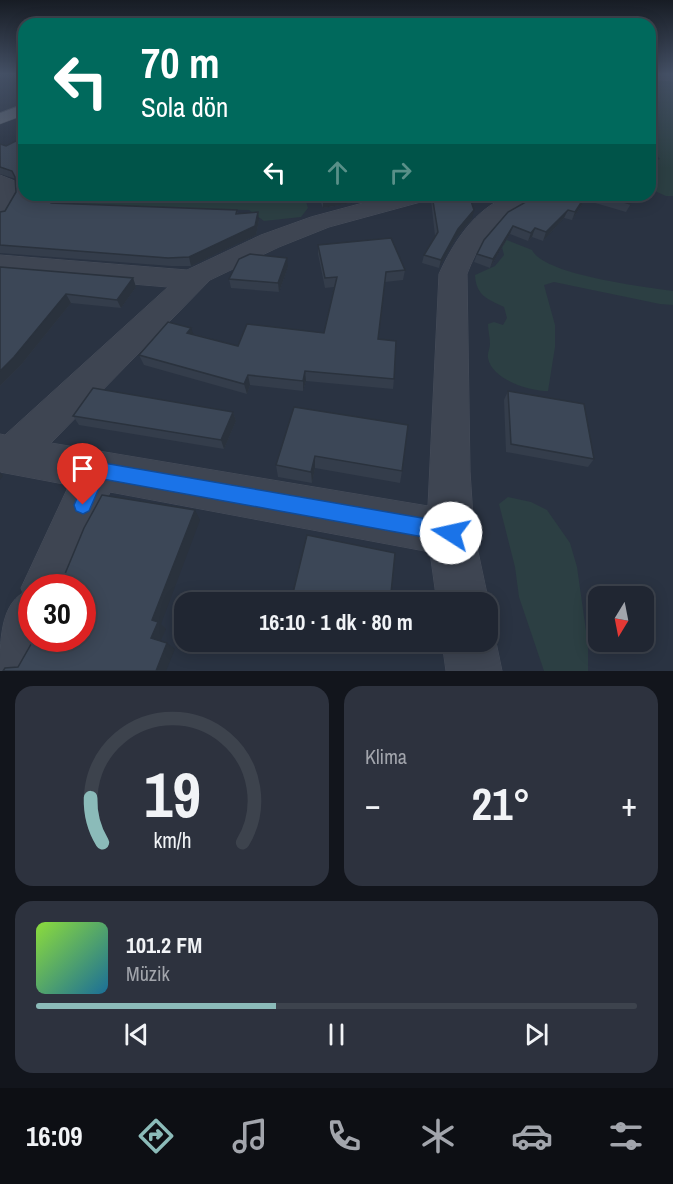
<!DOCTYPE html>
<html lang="tr">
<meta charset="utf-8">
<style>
body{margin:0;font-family:"Archivo Narrow",sans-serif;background:#2d323e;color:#f1f3f6;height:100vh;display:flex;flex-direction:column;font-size:22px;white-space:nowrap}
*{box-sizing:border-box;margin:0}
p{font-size:20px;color:#a2a5ac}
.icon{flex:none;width:33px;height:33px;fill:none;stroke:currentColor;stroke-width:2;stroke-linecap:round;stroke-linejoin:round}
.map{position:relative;height:671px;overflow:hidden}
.sheet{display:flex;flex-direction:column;gap:15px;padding:15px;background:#12151c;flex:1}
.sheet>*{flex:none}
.top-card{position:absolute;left:18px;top:18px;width:638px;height:183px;border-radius:18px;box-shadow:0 3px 15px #0003,0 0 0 2px #3d434d;background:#00695c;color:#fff;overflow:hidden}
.needle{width:39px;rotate:190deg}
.controls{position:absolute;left:588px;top:586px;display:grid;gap:12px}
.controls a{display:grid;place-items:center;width:66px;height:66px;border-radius:12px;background:#202632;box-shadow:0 3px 15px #0003,0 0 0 2px #3d434d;font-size:30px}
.speed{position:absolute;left:18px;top:574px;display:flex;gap:12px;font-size:30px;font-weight:700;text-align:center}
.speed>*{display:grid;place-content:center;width:78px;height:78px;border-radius:50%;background:#202632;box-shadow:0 3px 15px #0003,0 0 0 2px #3d434d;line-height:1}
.speed .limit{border:9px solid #d22;background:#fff;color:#111}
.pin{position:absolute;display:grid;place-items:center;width:51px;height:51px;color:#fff;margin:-62px -26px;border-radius:50% 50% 50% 0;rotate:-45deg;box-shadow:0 0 6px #0007}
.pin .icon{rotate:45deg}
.me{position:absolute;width:66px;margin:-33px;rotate:280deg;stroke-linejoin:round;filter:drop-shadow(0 0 4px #0008)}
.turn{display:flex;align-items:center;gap:21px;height:126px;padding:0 24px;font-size:27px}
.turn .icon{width:78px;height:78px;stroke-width:2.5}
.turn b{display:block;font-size:42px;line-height:51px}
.lanes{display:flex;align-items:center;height:57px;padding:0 24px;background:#0003;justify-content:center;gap:30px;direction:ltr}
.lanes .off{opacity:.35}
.big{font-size:45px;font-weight:800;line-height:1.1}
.sheet .card{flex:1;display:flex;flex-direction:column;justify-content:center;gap:9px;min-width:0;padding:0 21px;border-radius:18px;background:#2d323e}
.sheet .dial{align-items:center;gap:0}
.dial svg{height:156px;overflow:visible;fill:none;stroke:#3d434d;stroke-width:7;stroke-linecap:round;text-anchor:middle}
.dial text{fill:#f1f3f6;stroke:none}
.song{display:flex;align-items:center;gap:18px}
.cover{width:72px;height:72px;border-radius:9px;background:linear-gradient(135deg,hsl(90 70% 55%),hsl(200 70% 35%))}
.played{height:6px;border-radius:3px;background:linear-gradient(90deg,#8bbbb9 40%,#3d434d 40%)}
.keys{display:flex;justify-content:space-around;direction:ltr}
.heat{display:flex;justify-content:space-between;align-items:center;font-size:33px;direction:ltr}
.sheet .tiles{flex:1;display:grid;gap:15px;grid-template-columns:1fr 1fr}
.card:last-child{grid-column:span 2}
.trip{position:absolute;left:174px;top:592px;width:324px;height:60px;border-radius:18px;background:#202632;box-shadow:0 3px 15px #0003,0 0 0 2px #3d434d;font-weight:800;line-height:60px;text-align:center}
.tab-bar{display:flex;height:96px;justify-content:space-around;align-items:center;background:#0d0f14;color:#a2a5ac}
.tab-bar .icon{width:42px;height:42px}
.tab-bar .on{color:#8bbbb9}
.tab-bar b{font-size:27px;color:#f1f3f6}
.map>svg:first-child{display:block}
.green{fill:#2c3f43}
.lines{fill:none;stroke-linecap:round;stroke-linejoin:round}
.minor-casing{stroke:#474e5b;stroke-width:1}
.major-casing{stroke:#474e5b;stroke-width:1}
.minor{fill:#3e4552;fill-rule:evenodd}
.major{fill:#5c6471;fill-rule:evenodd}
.wall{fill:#343d4b}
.shaded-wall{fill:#2a323d}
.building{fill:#3c4757;stroke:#2a323d;stroke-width:1.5}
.route{fill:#1a73e8;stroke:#114b97;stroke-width:1.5}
</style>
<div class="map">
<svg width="673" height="671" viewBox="0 0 673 671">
<rect width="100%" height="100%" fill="#2a3342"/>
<g class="green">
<polygon points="650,78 673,79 673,196 666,196 650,189 650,162 660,159 650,148 650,126 653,125 650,121"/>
<polygon points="81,195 304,195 308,208 301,217 264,221 249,210 69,206"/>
<path d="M507,240L532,250C544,275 645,287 673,291V305L660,304L554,282L544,285L555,325V347L548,391C530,391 492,380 488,358C487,353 490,349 490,344C490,337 488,331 488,324L494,322L503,325L507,318L504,307C488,299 476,296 475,275L495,266L504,255L501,243Z"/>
<polygon points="508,497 531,502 547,510 570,543 577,567 588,645 588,671 544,671 519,597 515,567 499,504"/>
</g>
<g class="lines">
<defs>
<g id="minor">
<polygon points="650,74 673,74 673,81 650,79"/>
<path d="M0,175L15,181C24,195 17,205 9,217L0,219Z"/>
<path d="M393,195H432L428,200L329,227L279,247L210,280L51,443L428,506L439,274C453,243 475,208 509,196C518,193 532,195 542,195C535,204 522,207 513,213C489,228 477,248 467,274L470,471L474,533L489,603L488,606V603H437L430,552L110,492L71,588H32V639H48L31,671H0C0,644 0,606 23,593L21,588L69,485L0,472V434L5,435L168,287L0,273V255L187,270L261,235L311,217Z"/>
<polygon points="488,623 496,642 502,671 446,671 442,642 488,642"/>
</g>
<polygon id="major" points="24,104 24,115 0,124 0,113"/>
</defs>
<use href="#minor" class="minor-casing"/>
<use href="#major" class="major-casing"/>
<use href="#minor" class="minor"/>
<use href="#major" class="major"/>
</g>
<g class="wall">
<polygon points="0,144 24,195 77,195 66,203 237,210 238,214 259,220 256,235 191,266 171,266 0,253 0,212 5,211 16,192 16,179 0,174"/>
<polygon points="318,195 358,195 357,202 323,208"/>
<polygon points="431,195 469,195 472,219 456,238 439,268 422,263 424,255 435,236 431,200"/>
<polygon points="538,195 636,195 626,212 585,200 572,220 564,218 543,241 532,237 528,241 510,234 490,268 474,262 477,254"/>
<polygon points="318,245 405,270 403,280 385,282 378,339 394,379 393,389 306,381 303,391 250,385 247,394 144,365 139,355 194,334 238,346 324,333 334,287 325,288 318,254"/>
<polygon points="0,267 133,278 136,287 121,308 71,303 21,365 0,386"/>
<polygon points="288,267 279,292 231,288 229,279"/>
<polygon points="508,391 594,459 588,467 506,452 504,400"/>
<polygon points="294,407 402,471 400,483 315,468 312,483 278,477 276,465"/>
<polygon points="233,412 236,421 224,449 79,425 73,416"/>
<polygon points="293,593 390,603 311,603 295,599"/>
</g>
<g class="shaded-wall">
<polygon points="63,195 77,195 56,211 52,203"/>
<polygon points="352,195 358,195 357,202 323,208 323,200"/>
<polygon points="586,195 587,195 585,200 572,220 575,212"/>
<polygon points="474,210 472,219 456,238 439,268 441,260 458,229"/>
<polygon points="568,210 564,218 543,241 546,232"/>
<polygon points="258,212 259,220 256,235 191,266 189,257"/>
<polygon points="513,226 510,234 490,268 493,259"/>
<polygon points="535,228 532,237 528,241 531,233"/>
<polygon points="287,258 288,267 279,292 278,283"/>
<polygon points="133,278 136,287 121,308 117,300"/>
<polygon points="66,294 71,303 21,365 0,386 0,371"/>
<polygon points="191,328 195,338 187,333"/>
<polygon points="305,371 306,381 303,391 303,381"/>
<polygon points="248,375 250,385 247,394 244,384"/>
<polygon points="233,412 236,421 224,449 221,440"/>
<polygon points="315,456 315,468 312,483 311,472"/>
<polygon points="0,472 3,476 0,480"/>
<polygon points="195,510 200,520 161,624 166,629 159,644 151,638 152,620"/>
<polygon points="167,643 175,649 166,671 156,671"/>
</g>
<g class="building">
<polygon points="24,137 24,195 63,195 52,203 237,210 236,214 258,212 255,226 189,257 168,258 0,245 0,212 5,211 16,192 15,177 12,171 0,167 0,144 6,146"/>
<polygon points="321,195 352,195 323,200"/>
<polygon points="432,195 469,195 474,210 458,229 441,260 424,255 438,232"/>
<polygon points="538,195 586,195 575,212 568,210 546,232 535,228 531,233 513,226 493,259 477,254 484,240 508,212"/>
<polygon points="599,195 636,195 630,204"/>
<polygon points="391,238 405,270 386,272 378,339 396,341 394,379 305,371 303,381 248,375 244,384 139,355 168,322 191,328 187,333 238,346 247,324 324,333 337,277 325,278 318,245"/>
<polygon points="250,254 287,258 278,283 229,279 239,259"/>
<polygon points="0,267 133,278 117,300 66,294 14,357 0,371"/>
<polygon points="93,388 233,412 221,440 73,416"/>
<polygon points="508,391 584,404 594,459 511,444"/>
<polygon points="294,407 408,425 402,471 315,456 311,472 276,465"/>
<polygon points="102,495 195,510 152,620 158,622 151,638 167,643 156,671 3,671 5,668 18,667 34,639 82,639 82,588 52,588 56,582 62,581 84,528"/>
<polygon points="307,535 395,553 390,603 336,603 293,593"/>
<polygon points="32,623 32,631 27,630"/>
</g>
<linearGradient id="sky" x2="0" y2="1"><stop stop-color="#171c24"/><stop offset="0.44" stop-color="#445065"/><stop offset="1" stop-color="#445065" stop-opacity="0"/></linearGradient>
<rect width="673" height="168" fill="url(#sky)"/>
<polygon class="route" points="98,462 451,523 458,526 461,533 458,540 451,542 103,479 89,511 83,514 76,511 74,505 92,464"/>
</svg>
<div class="controls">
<a><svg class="needle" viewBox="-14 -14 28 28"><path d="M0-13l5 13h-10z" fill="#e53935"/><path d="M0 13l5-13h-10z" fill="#a2a5ac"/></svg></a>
</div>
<div class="speed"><div class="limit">30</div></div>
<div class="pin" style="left:83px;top:505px;background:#d93025"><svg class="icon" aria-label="arrive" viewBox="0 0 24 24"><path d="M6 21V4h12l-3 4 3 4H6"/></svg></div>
<svg class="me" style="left:451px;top:533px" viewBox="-20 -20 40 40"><circle r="19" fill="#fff"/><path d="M0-13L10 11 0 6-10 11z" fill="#1a73e8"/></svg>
<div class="trip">16:10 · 1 dk · 80 m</div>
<div class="top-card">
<div class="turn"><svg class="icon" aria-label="left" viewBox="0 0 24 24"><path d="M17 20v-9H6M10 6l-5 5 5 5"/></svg><div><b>70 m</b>Sola dön</div></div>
<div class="lanes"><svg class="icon" aria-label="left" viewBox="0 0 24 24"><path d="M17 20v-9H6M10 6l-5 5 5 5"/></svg><svg class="icon off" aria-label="ahead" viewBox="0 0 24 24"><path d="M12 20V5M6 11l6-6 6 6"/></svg><svg class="icon off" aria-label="right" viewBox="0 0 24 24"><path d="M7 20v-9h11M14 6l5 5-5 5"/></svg></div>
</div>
</div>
<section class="sheet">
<div class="tiles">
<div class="card dial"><svg viewBox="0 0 100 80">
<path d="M14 69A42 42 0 1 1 86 69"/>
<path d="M14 69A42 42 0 0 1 8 46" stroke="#8bbbb9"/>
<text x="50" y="56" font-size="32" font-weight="700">19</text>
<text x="50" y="72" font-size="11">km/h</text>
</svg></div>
<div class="card"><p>Klima</p>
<div class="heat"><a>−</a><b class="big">21°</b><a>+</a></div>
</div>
<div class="card">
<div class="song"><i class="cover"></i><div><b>101.2 FM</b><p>Müzik</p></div></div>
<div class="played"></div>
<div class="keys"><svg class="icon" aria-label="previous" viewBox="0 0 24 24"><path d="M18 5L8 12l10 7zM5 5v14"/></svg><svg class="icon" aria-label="pause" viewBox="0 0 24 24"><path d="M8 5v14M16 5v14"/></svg><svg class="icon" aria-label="next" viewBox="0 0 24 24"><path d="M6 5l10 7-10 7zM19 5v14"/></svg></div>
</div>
</div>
</section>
<nav class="tab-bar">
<b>16:09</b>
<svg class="icon on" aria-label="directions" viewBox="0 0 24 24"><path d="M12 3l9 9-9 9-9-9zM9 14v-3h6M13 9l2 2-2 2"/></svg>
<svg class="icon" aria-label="music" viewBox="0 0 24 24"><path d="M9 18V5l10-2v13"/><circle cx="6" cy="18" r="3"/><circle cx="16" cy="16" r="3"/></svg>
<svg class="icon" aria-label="phone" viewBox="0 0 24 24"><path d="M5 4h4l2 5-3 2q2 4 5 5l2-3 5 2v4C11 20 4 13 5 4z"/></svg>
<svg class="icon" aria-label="climate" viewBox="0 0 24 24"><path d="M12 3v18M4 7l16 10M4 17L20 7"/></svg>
<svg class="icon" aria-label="car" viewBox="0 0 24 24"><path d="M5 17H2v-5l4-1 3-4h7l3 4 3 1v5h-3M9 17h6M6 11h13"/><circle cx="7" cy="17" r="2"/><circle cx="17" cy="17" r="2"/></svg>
<svg class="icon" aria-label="filters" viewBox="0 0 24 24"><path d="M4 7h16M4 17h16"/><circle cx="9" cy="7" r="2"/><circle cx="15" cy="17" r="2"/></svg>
</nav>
